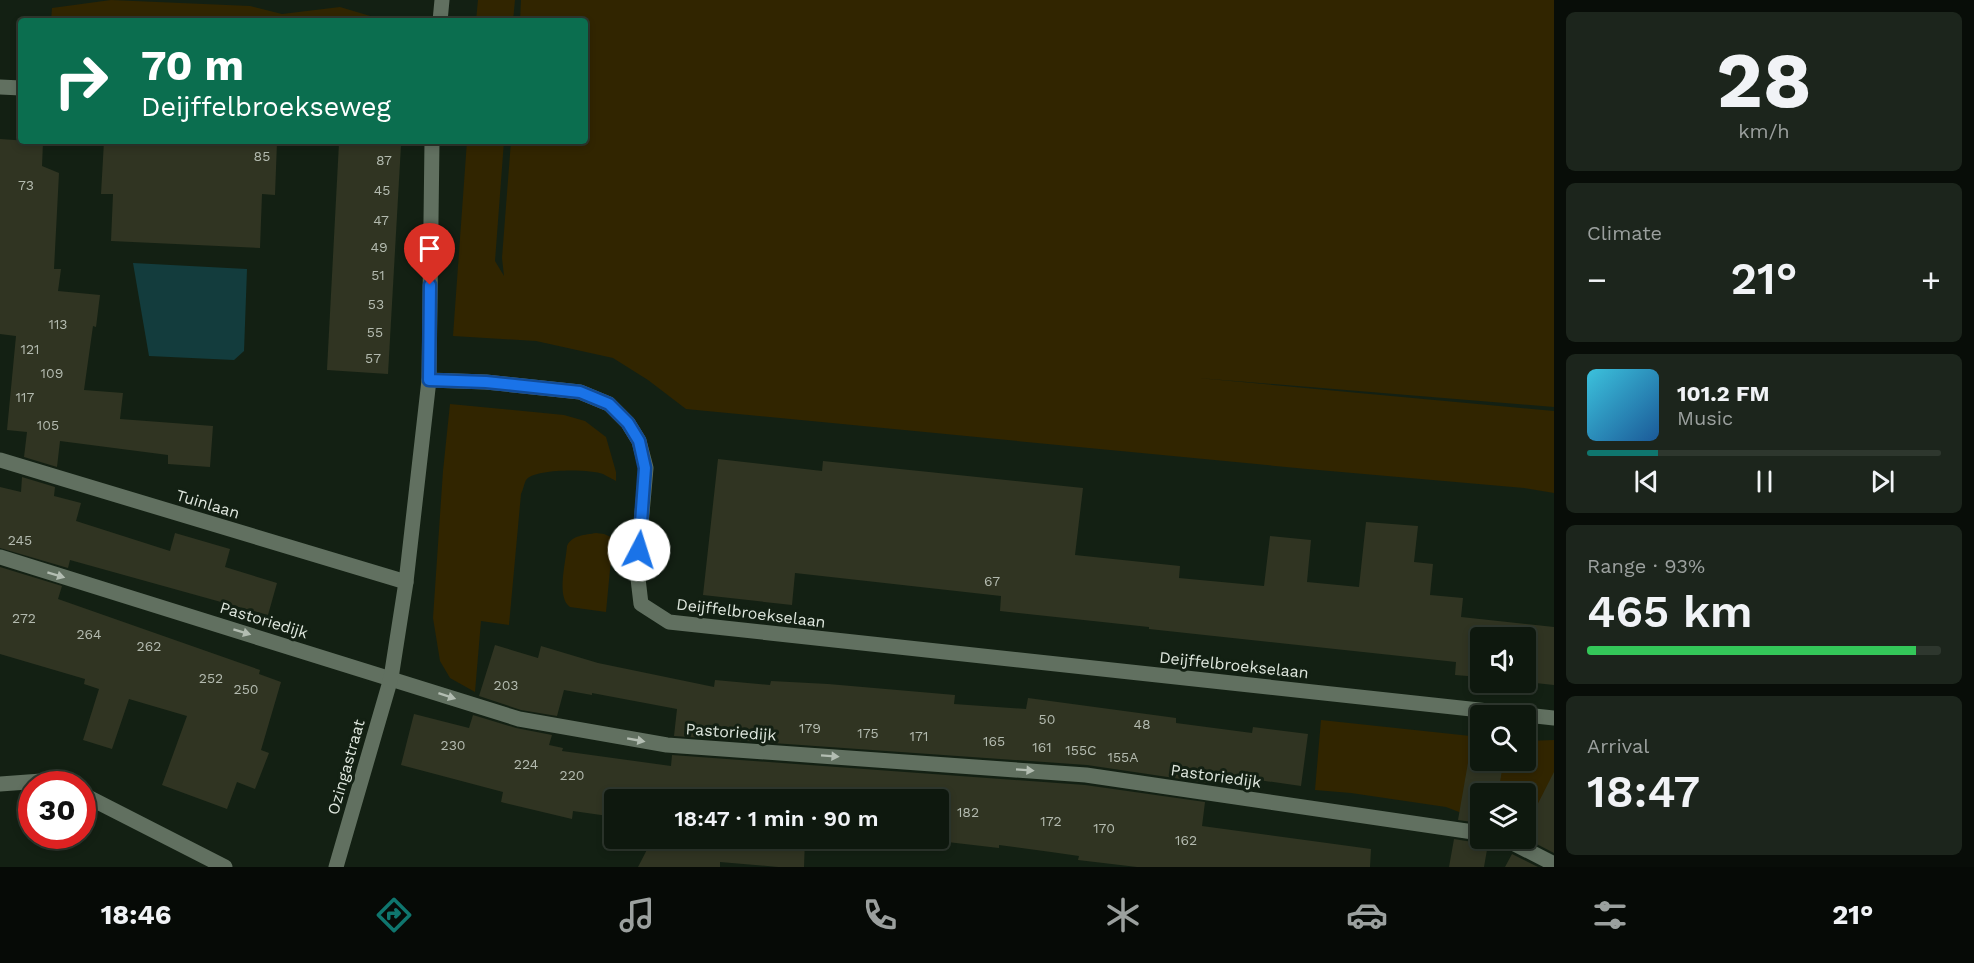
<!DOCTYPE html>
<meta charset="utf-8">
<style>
body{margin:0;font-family:"Work Sans",sans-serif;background:#1c251c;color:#f1f3f6;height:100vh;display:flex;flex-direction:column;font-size:22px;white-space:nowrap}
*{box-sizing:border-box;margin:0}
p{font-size:20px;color:#9ba09e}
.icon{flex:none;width:33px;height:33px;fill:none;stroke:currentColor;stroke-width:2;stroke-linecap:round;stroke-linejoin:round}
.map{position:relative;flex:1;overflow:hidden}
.side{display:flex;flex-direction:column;gap:12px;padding:12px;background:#080d08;width:420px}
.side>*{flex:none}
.hud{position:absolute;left:18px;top:18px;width:570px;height:126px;border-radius:6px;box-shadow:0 3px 9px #0003,0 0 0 2px #2e372e;background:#0b6e4f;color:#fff;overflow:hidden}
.tools{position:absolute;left:1470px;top:627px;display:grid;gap:12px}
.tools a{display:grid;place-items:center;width:66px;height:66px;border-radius:6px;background:#0e180e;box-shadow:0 3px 9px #0003,0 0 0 2px #2e372e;font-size:30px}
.speed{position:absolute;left:18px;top:771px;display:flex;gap:12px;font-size:30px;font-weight:700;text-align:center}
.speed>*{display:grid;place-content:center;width:78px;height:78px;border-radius:50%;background:#0e180e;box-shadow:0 3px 9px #0003,0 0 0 2px #2e372e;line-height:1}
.speed .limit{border:9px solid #d22;background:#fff;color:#111}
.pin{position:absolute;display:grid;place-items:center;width:51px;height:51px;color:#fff;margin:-62px -26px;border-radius:50% 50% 50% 0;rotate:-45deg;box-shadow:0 0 6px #0007}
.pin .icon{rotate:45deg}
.me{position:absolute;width:66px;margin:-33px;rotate:5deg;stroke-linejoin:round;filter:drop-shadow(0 0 4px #0008)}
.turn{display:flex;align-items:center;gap:21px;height:126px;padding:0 24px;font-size:27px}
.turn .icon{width:78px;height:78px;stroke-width:2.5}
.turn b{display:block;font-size:42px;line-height:51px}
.big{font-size:45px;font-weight:600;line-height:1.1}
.side .tile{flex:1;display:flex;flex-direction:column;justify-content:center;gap:9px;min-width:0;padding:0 21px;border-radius:9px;background:#1c251c}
.side .dial{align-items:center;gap:0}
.dial b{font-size:78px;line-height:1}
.song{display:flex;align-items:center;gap:18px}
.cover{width:72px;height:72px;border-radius:9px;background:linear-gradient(135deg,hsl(190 70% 55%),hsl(210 70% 35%))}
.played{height:6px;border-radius:3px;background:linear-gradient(90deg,#0f766e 20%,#2e372e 20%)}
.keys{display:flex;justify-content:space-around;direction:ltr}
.heat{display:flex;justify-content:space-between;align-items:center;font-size:33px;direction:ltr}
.charge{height:9px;border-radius:4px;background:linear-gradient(90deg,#34c759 93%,#2e372e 0)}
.trip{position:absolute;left:604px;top:789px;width:345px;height:60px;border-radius:6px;background:#0e180e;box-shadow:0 3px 9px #0003,0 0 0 2px #2e372e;font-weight:600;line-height:60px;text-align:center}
.tab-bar{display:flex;height:96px;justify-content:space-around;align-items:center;background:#060a06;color:#9ba09e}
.tab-bar .icon{width:42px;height:42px}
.tab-bar .selected{color:#0f766e}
.tab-bar b{font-size:27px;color:#f1f3f6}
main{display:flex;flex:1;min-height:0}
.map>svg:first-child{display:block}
.green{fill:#312500}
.water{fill:#133c3d}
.building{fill:#303422}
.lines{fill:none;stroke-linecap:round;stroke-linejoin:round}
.minor{stroke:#617060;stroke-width:15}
.oneway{fill:#b3bdb2}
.route-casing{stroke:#114b97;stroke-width:15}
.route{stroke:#1a73e8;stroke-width:10}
.labels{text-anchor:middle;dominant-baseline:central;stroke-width:6;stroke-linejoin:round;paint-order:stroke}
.number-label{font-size:14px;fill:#b3baaf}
.street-label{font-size:16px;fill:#dfe7de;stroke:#132013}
</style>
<main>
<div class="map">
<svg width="1554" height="867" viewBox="0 0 1554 867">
<rect width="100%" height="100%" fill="#132013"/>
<g class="green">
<polygon points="111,0 250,6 282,14 340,7 387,21 51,21 52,8"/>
<polygon points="478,0 515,0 513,21 476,21"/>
<polygon points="521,0 1554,0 1554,407 1198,378 1554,411 1554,493 1524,488 1307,469 686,409 648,380 613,358 536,341 453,336 467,141 504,141 495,261 504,276 502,258 511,141 585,141 585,21 520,21"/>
<path d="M450,404L564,415L585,421L606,437L616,472V481C612,479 607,476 603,474C590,469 535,468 526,480C524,484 523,490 521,494L509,625L481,621L475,692L450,678L440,661L433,618L443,471Z"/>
<path d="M596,533L604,534L613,538L606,612L570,607C556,597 566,562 567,546C572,535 585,535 596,533Z"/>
<polygon points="1321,720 1480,737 1480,760 1526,760 1526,741 1554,740 1554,852 1526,837 1526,794 1480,794 1480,820 1446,807 1351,793 1315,790"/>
</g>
<polygon class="water" points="133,263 247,269 244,351 234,360 149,356"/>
<g class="building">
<polygon points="0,139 43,142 42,166 59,173 54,269 61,269 58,291 100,295 96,327 93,326 84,390 123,393 120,419 213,426 210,467 168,464 168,455 60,441 57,467 24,457 27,432 7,430 16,336 0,334"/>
<polygon points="104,141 277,142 275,195 262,194 260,248 111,241 113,194 101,194"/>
<polygon points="348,142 401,145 388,374 327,370 339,143"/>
<polygon points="718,459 822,471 823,461 1083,488 1075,555 1180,566 1179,578 1264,586 1270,536 1311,540 1307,582 1359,587 1366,522 1418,526 1414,562 1433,564 1430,595 1463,598 1461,617 1554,627 1554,685 1526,682 1526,638 1480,638 1480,677 1455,675 1456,662 1149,629 1149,627 1000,611 1001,596 795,573 792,605 703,595"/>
<polygon points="22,477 55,487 54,496 81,503 76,521 170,551 175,533 230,549 225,567 277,583 268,615 70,560 68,568 0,548 0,487 21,492"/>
<polygon points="0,567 62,586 58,599 260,670 259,674 281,682 261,750 269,753 255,789 237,782 227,809 162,785 187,716 129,699 112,749 83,740 99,689 84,684 85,679 0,654"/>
<polygon points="495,645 538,658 541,646 598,663 714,687 715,680 770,685 771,681 828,684 955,695 954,704 1026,709 1028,698 1176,718 1176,723 1252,733 1253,727 1308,734 1301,786 1209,773 1208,783 1087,765 674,736 677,709 592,693 592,695 564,690 557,716 521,710 479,696"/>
<polygon points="414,714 469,728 473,715 516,728 552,735 549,745 563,748 562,751 671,766 672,755 1085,785 1205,802 1202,826 1371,849 1370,867 1137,867 1078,860 1079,856 1051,852 999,845 999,848 913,838 939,838 939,800 615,800 615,817 573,811 572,819 501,802 503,792 401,765"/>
<polygon points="1469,757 1480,759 1480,760 1503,764 1498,794 1480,794 1480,823 1458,820"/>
<polygon points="1554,772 1554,853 1525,838 1526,827"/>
<polygon points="653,838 805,838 804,867 778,867 720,862 720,867 638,867"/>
<polygon points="1489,838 1484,867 1449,867 1454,839 1479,843"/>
<polygon points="1512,854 1538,867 1505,867"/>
</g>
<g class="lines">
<g class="minor">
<polyline points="440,21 442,0"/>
<polyline points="0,87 21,88"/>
<polyline points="429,380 432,141"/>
<polyline points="0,460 406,582"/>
<polyline points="0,557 519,719 667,745 1086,775 1480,833"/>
<polyline points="0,784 55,780 64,784"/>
<polyline points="82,794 225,867"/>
<polyline points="1503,838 1554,864"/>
<polyline points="336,867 391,678 406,582 429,380 486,382 580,392 609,404 628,423 639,441 646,468 637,570 641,604 669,622 1554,718"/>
</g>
</g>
<defs><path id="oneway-solid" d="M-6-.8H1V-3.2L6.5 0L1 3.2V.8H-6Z" transform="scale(1.5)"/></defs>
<g class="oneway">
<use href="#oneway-solid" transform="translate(56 575) rotate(17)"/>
<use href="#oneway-solid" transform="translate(242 632) rotate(17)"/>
<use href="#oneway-solid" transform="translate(447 696) rotate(18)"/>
<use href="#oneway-solid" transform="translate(636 740) rotate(10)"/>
<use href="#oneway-solid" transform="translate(830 756) rotate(4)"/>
<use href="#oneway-solid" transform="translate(1025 770) rotate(4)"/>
</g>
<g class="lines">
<defs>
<polyline id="route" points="430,285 429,380 486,382 580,392 609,404 628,423 639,441 645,468 639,550"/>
</defs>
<use href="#route" class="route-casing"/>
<use href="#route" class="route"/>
</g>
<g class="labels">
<g class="number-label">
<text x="262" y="156">85</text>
<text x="384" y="160">87</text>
<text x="26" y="185">73</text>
<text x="382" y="190">45</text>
<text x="381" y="220">47</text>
<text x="379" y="247">49</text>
<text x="378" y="275">51</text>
<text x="376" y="304">53</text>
<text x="58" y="324">113</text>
<text x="375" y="332">55</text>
<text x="30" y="349">121</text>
<text x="373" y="358">57</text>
<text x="52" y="373">109</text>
<text x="25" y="397">117</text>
<text x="48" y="425">105</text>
<text x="20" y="540">245</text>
<text x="992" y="581">67</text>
<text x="24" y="618">272</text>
<text x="89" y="634">264</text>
<text x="149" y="646">262</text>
<text x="211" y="678">252</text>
<text x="506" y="685">203</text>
<text x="246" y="689">250</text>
<text x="1047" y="719">50</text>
<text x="1142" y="724">48</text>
<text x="810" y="728">179</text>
<text x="868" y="733">175</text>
<text x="919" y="736">171</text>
<text x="994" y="741">165</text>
<text x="453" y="745">230</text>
<text x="1042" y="747">161</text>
<text x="1081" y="750">155C</text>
<text x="1123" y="757">155A</text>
<text x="526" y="764">224</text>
<text x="572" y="775">220</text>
<text x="968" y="812">182</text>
<text x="1051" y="821">172</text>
<text x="1104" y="828">170</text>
<text x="1186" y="840">162</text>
</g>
<g class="street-label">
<text transform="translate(208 504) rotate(17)">Tuinlaan</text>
<text transform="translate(751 613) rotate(7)">Deijffelbroekselaan</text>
<text transform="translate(264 620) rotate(17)">Pastoriedijk</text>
<text transform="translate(1234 665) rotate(6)">Deijffelbroekselaan</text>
<text transform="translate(731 732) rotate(4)">Pastoriedijk</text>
<text transform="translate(346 767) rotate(-74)">Ozingastraat</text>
<text transform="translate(1216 776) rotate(8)">Pastoriedijk</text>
</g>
</g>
</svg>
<div class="tools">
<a><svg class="icon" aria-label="sound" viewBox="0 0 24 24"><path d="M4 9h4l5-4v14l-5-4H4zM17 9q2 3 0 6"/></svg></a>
<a><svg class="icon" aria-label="search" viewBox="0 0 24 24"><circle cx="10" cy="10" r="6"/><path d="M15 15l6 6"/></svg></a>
<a><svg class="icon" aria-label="layers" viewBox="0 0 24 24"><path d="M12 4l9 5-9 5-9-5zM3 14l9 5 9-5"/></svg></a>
</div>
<div class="speed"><div class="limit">30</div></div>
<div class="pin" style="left:430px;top:285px;background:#d93025"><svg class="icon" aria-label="arrive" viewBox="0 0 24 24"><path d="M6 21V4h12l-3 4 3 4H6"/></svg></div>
<svg class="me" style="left:639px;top:550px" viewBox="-20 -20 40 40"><circle r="19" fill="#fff"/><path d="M0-13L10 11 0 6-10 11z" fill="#1a73e8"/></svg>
<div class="trip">18:47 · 1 min · 90 m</div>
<div class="hud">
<div class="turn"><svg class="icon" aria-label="right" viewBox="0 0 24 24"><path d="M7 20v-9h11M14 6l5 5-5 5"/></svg><div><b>70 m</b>Deijffelbroekseweg</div></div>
</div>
</div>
<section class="side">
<div class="tile dial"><b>28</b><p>km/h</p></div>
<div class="tile"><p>Climate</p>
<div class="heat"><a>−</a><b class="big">21°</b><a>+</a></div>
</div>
<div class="tile">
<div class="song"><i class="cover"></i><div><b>101.2 FM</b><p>Music</p></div></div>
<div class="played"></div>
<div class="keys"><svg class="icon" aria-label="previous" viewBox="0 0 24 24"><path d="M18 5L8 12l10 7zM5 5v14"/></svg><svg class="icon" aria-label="pause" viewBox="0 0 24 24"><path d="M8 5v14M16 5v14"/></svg><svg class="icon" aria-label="next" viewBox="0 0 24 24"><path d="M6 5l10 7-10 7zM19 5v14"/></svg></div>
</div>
<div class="tile"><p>Range · 93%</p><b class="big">465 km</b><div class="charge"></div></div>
<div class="tile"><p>Arrival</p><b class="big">18:47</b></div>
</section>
</main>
<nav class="tab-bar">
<b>18:46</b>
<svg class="icon selected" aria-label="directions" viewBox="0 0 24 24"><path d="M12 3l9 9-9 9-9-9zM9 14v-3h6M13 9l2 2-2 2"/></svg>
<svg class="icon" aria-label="music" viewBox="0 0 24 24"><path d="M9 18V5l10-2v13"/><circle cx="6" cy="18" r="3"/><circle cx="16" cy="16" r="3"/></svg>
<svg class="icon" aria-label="phone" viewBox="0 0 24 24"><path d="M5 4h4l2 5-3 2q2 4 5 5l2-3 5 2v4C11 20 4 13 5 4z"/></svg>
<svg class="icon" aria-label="climate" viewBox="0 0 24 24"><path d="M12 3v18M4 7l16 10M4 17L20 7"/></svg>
<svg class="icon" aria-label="car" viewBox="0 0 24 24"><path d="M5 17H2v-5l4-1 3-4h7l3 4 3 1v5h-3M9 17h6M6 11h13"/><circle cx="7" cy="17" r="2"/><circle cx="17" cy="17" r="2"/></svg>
<svg class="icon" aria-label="filters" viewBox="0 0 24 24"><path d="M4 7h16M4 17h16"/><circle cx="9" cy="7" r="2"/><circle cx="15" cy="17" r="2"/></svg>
<b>21°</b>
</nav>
